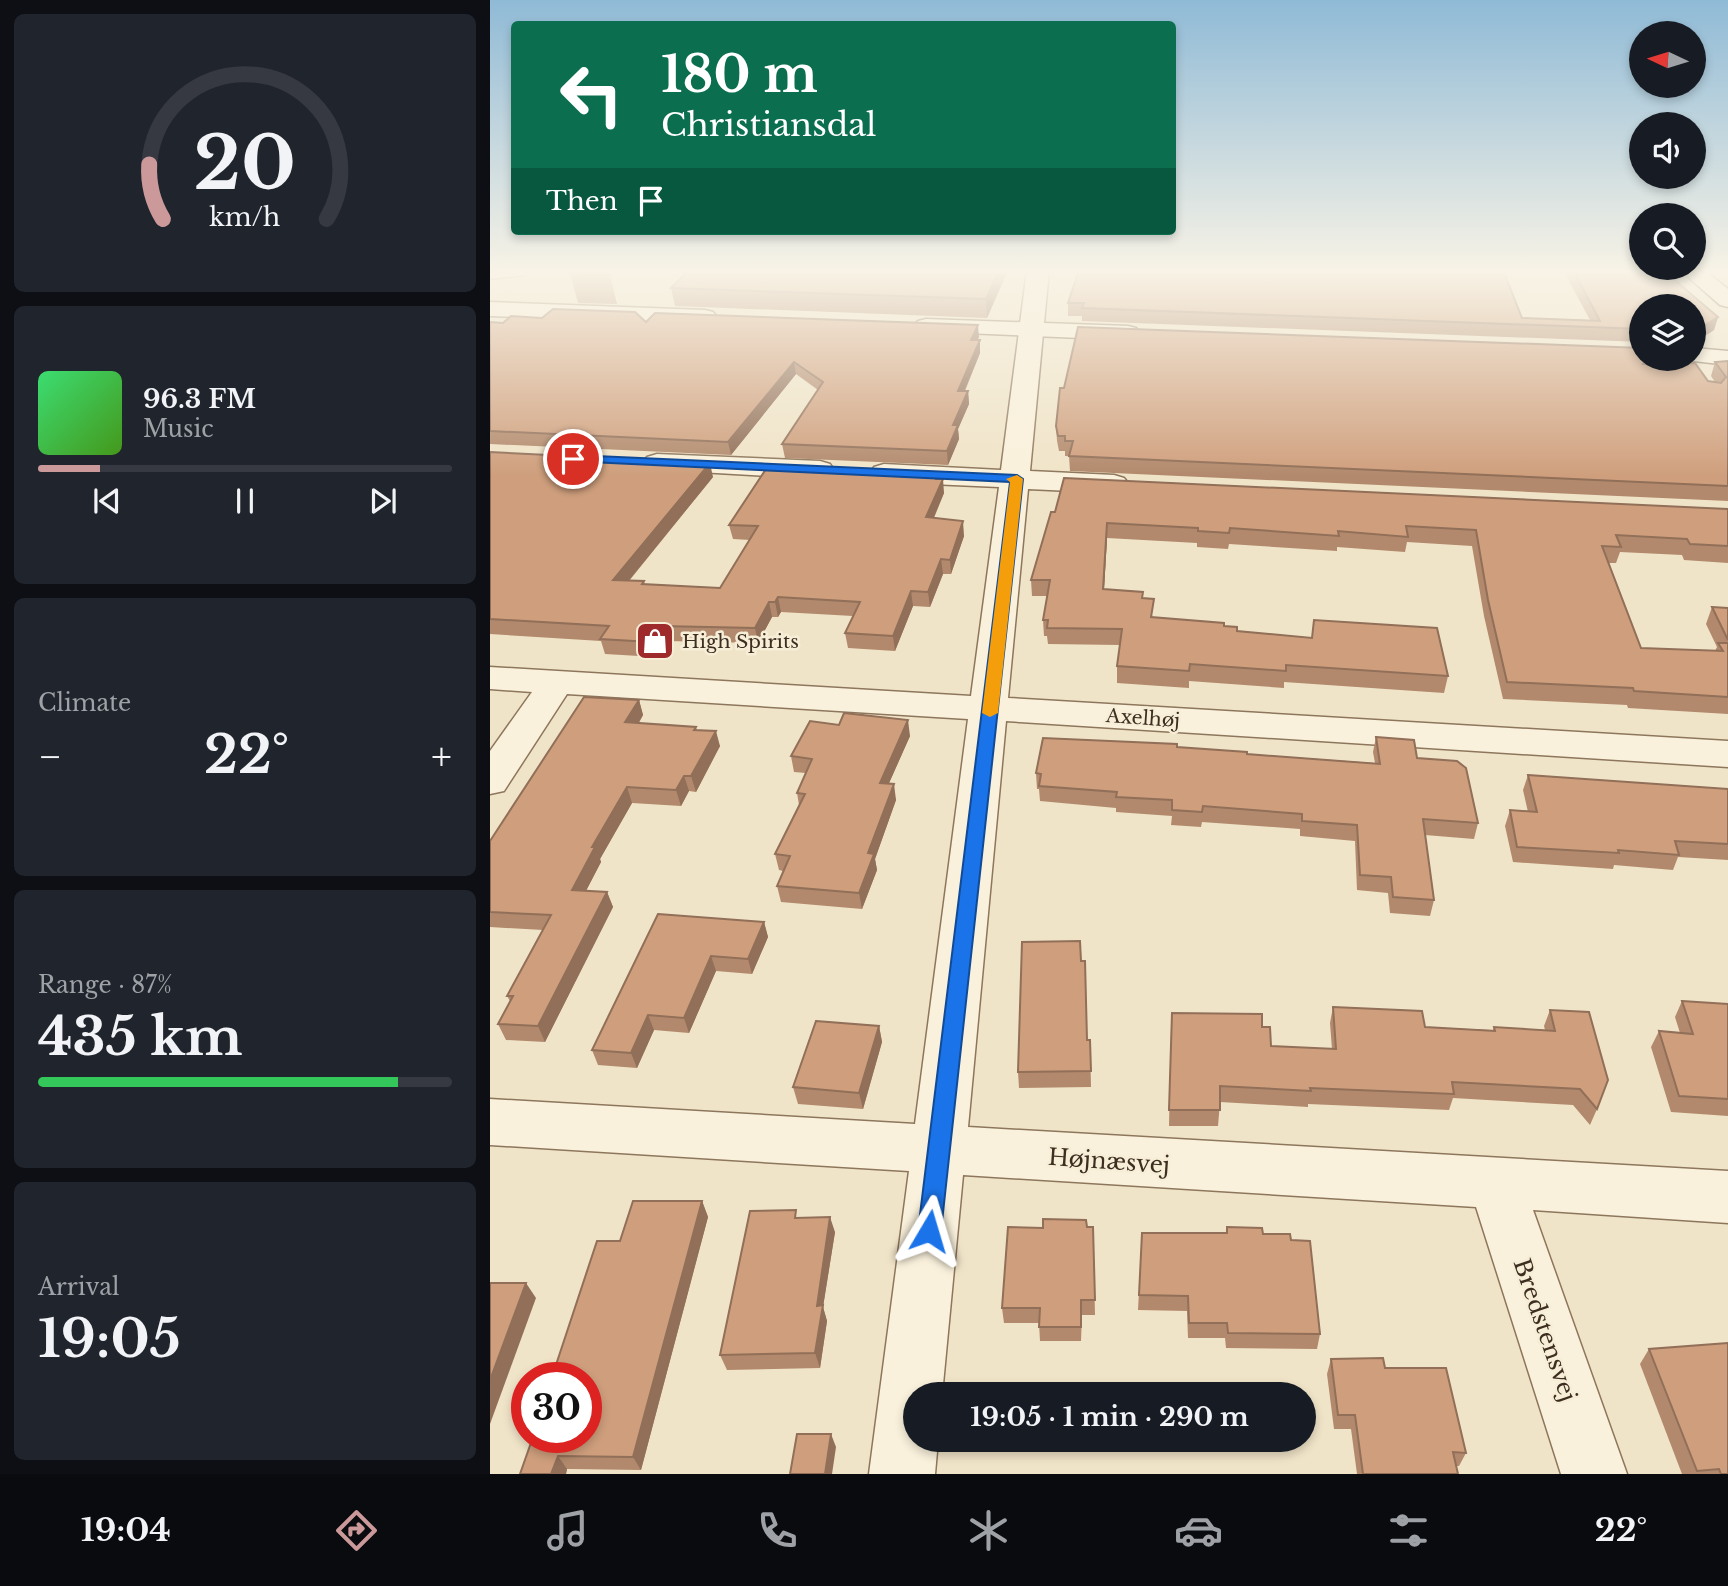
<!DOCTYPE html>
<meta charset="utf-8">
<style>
body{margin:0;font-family:"Libre Baskerville",serif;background:#20242c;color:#f1f3f6;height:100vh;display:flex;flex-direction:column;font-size:26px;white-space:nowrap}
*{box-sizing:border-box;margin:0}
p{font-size:23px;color:#9ea1a6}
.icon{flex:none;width:38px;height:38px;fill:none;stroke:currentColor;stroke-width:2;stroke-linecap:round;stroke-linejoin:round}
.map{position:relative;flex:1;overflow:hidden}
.drawer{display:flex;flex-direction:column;gap:14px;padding:14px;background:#0d0f14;width:490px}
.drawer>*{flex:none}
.guide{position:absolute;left:21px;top:21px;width:665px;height:214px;border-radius:7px;box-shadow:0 4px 10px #0003;background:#0b6e4f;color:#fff;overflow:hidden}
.needle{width:46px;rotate:274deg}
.tools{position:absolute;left:1139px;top:21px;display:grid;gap:14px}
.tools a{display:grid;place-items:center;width:77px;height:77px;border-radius:50%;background:#171b24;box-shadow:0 4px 10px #0003;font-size:35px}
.speed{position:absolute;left:21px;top:1362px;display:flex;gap:14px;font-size:35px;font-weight:700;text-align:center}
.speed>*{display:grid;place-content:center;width:91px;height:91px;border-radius:50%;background:#171b24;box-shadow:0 4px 10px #0003;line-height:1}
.speed .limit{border:10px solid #d22;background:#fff;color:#111}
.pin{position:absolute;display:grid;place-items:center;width:60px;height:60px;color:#fff;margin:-30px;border:4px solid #fff;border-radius:50%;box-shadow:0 2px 7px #0007}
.me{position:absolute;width:77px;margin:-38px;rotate:7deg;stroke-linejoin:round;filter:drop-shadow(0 0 5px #0008)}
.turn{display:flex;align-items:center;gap:24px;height:147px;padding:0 35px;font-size:32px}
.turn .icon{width:91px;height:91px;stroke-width:2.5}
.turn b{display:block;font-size:49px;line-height:60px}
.then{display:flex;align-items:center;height:66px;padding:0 35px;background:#0003;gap:14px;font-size:26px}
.big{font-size:52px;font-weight:700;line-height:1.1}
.drawer .widget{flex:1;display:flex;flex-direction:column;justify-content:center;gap:10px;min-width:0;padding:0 24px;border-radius:10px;background:#20242c}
.drawer .dial{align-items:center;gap:0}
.dial svg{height:182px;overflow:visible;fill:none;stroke:#363941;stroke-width:7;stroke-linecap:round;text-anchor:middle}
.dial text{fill:#f1f3f6;stroke:none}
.song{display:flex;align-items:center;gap:21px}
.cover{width:84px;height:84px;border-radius:10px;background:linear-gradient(135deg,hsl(140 70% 55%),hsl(100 70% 35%))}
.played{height:7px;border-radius:4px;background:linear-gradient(90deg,#cc999b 15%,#363941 15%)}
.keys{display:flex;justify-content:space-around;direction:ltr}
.heat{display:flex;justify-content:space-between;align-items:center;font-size:38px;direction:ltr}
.charge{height:10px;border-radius:5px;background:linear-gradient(90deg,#34c759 87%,#363941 0)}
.trip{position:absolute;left:413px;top:1382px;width:413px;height:70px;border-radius:35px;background:#171b24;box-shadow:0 4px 10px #0003;font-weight:700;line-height:70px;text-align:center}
.dock{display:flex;height:112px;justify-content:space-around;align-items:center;background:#090b0e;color:#9ea1a6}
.dock .icon{width:49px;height:49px}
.dock .on{color:#cc999b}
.dock b{font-size:32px;color:#f1f3f6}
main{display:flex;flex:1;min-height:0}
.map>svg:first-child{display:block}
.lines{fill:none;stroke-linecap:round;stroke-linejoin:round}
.minor-casing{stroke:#8d765c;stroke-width:3}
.tertiary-casing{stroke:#8d765c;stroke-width:3}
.secondary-casing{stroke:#6f573f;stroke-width:3}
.minor{fill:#faf1dc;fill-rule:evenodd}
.tertiary{fill:#faf1dc;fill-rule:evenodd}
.secondary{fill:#faf1dc;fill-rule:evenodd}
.wall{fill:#b2896c}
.shaded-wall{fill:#916f58}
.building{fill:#cf9f7d;stroke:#916f58;stroke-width:2}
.route{fill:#1a73e8;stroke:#114b97;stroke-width:2}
.slow{fill:#f59e0b}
.labels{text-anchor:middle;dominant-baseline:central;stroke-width:5;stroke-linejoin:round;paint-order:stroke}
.poi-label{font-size:19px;fill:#3d2e20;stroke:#f7eed8;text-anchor:start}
.street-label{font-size:19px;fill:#3d2e20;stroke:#f7eed8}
.near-street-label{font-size:23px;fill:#3d2e20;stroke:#f7eed8}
</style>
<main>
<section class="drawer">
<div class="widget dial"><svg viewBox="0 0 100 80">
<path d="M14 69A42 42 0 1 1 86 69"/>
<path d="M14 69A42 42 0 0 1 8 45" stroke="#cc999b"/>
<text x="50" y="56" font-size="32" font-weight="700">20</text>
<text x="50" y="72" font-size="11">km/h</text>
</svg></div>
<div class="widget">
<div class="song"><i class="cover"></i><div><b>96.3 FM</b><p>Music</p></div></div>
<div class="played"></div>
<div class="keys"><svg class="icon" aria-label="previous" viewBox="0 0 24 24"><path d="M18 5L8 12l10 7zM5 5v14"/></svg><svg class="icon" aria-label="pause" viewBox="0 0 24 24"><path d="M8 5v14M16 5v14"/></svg><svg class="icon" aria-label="next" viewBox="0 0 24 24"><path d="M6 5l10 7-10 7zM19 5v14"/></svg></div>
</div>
<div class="widget"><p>Climate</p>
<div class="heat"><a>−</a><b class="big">22°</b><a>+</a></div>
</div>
<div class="widget"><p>Range · 87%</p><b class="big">435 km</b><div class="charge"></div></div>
<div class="widget"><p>Arrival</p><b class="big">19:05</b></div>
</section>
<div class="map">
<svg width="1238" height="1474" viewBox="0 0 1238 1474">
<rect width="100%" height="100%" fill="#f0e4c8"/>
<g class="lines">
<defs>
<g id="minor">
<polygon points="537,270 559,270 540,471 624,475 634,478 639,484 634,490 624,493 538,489 518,698 1238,741 1238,767 516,721 478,1127 1238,1171 1238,1223 1043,1210 1137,1474 1071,1474 986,1207 473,1175 452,1395 425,1395 425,1440 448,1440 445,1474 379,1474 419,1171 0,1145 0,1099 425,1124 478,719 77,694 14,791 0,794 0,751 42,692 0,689 0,667 481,696 509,487 394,482 384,479 380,473 384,467 394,464 511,470"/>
<polygon points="167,454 330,461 340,464 344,470 340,476 330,479 157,469 153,463 157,457"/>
</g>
<g id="tertiary">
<polygon points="0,270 38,270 35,275 0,279"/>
<polygon points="0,302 215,310 223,312 227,317 223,322 215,324 0,316"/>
<polygon points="436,319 638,326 646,328 650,333 646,338 638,340 428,331 424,326 428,321"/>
<polygon points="1204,348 1238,351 1238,365 1195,360 1204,359"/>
</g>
<polygon id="secondary" points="1190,270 1214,270 1238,289 1238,307 1230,305"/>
</defs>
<use href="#minor" class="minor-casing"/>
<use href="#tertiary" class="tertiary-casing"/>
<use href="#secondary" class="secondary-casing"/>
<use href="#minor" class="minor"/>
<use href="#tertiary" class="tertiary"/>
<use href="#secondary" class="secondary"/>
</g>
<g class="wall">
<polygon points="199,270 518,270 497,318 185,306 181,288"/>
<polygon points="1073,270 1173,270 1228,317 1224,330 1204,343 1204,306 1152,306 1152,342 592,321 592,316 578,316 578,303 1100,320"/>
<polygon points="80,273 120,275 127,304 88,303"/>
<polygon points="0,322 156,322 489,337 487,340 490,340 490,353 475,391 478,391 479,404 468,429 469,439 458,465 295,458 292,444 328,390 306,374 241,455 0,444"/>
<polygon points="1152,359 1179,359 1171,364 1218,381 1225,382 1221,376 1225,362 1238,361 1238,501 580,471 579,456 575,456 575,451 569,451 567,441 566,426"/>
<polygon points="0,452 223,477 139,581 154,581 155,584 230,588 260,540 243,539 239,525 448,479 454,493 444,518 474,536 461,574 453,574 440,607 423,606 405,651 358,648 355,633 363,616 291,612 288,617 282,617 268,643 176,641 166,657 115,654 111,641 0,634"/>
<polygon points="1238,509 1238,563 1194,560 1192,555 1130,552 1126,563 1119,563 1151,648 1225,651 1227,647 1216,624 1222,607 1238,608 1238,714 1138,708 1137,705 1013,699 994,616 982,546 917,542 915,552 847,547 847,551 739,544 738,549 707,547 707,543 617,538 614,589 653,592 653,598 663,617 734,626 747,631 958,676 954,693 794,682 794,688 699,681 699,688 627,683 627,666 630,645 558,644 557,636 554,636 553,620 557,596 542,596 541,580 561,512"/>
<polygon points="149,700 153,715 149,723 206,727 207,730 230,746 206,792 199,791 191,806 142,803 110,859 111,862 96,891 117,892 123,907 55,1042 16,1040 8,1024 20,1001 17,996 53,930 0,927 0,841"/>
<polygon points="420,736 399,783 406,800 385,859 387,870 372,909 291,902 287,886 293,871 289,870 285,854 309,805 307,793 316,773 304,772 301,756"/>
<polygon points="886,737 927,758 988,823 984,839 935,835 944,900 940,916 900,913 898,893 867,890 865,841 810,836 810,829 712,822 711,827 681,825 682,816 626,812 626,808 550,801 549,789 547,789 546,773 687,747 757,754 885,763 883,752"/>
<polygon points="1038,775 1238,789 1238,860 1188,857 1183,870 1124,865 1123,869 1023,862 1015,826 1020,810 1038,812 1033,790"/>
<polygon points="168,914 274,922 278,937 262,974 226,971 199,1033 164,1030 147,1068 108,1065 102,1050"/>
<polygon points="1192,1001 1238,1004 1238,1116 1181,1112 1161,1047 1169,1031 1190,1033 1185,1017"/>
<polygon points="843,1007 935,1027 1003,1030 1004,1027 1055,1030 1054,1026 1060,1010 1107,1109 1100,1125 1083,1105 963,1098 959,1110 818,1104 818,1107 730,1102 728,1126 679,1126 681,1029 772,1027 781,1046 842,1049 840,1023"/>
<polygon points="389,1026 392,1042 373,1109 308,1104 303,1087"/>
<polygon points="597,1040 600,1040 601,1087 529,1088 528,1072"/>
<polygon points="212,1201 218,1217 151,1470 77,1469 76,1474 30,1474 130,1241"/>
<polygon points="308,1218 345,1232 333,1307 337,1321 330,1368 237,1370 230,1355"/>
<polygon points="597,1227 603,1227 605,1315 592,1315 591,1341 550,1341 549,1323 514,1323 512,1308"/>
<polygon points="737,1227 801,1240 830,1334 827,1349 736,1348 735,1338 698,1338 697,1311 648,1310 652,1233 737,1233"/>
<polygon points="1159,1349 1238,1474 1192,1474 1150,1364"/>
<polygon points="841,1359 895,1368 976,1453 969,1466 966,1466 968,1474 867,1474 861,1429 844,1429 837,1374"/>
</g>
<g class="shaded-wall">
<polygon points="509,270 518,270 497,318 496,299"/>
<polygon points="1228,317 1224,330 1204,343 1204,332"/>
<polygon points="488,325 489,337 482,352 481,340"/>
<polygon points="490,340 490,353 469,404 468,391"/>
<polygon points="1161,359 1179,359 1148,378 1152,364"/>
<polygon points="304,362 306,374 241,455 238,442"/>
<polygon points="478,391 479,404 468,429 469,439 458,465 457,451 463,425"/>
<polygon points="220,463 223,477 127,595 123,580"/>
<polygon points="448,474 449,487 453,479 454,493 438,531 436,517"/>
<polygon points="473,521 474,536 461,574 460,560"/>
<polygon points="617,523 617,538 613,606 613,589"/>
<polygon points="451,559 453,574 440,607 438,592"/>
<polygon points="421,591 423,606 405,651 403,636"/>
<polygon points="288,597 291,612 288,617 285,602"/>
<polygon points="279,602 282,617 268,643 265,628"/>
<polygon points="172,626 176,641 166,657 161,642"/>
<polygon points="149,700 153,715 140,737 135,722"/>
<polygon points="418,720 420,736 392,799 390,783"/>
<polygon points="226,731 230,746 206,792 201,776"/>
<polygon points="194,776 199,791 191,806 186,790"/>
<polygon points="404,784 406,800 385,859 387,870 372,909 369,893 378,853"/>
<polygon points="137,787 142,803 110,859 111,862 88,906 82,890 102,847"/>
<polygon points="117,892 123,907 55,1042 48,1026"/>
<polygon points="274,922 278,937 262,974 258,959"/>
<polygon points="221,956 226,971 199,1033 194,1018"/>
<polygon points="158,1015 164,1030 147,1068 141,1053"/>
<polygon points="389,1026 392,1042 373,1109 369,1093"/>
<polygon points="212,1201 218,1217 151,1470 143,1457"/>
<polygon points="340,1217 345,1232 333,1307 337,1321 330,1368 325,1353 327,1306"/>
<polygon points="36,1283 46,1298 0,1424 0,1380"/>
<polygon points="341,1434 346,1447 342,1474 335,1474"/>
<polygon points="68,1456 77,1469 76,1474 61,1474"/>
</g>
<g class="building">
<polygon points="85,270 114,270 120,275 80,273"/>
<polygon points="199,270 509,270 496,299 181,288"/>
<polygon points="589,270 1013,270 1032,318 1110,321 1083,270 1173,270 1228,317 1204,332 1204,306 1152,306 1152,329 592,308 594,303 578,303"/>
<polygon points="63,309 145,312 156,322 165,313 488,325 481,340 490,340 468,391 478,391 463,425 468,425 457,451 292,444 333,382 304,362 238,442 0,431 0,322 13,323 21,316 52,318"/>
<polygon points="588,327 1152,348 1152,359 1161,359 1152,364 1205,363 1218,381 1231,383 1236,377 1225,362 1238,361 1238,486 579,456 583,441 575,441 575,436 568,436 566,426 570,388 574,388"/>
<polygon points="0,452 220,463 123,580 154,581 152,584 230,588 268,526 239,525 278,466 448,474 446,479 453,479 436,517 473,521 460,560 451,559 438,592 421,591 403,636 355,633 370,602 288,597 285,602 279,602 265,628 172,626 161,642 110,639 119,626 0,619"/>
<polygon points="574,478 1238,509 1238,546 1200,544 1197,539 1126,535 1131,547 1112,546 1151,648 1233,651 1228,643 1238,643 1238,697 1144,691 1143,688 1017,682 998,600 986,530 916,526 918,537 848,531 849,536 740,528 739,533 708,531 708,528 617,523 613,589 653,592 652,598 664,599 661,617 734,623 734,626 747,627 747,631 822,638 824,620 947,628 958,676 796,665 796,671 700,664 699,671 627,666 632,629 557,628 558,620 553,620 560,580 541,580 561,512 565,512"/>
<polygon points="1222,607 1238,608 1238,640"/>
<polygon points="94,697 149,700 135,722 206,727 204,730 226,731 201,776 194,776 186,790 137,787 102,847 105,847 82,890 117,892 48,1026 8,1024 23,996 17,996 61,915 0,912 0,841"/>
<polygon points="354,713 418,720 390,783 404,784 378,853 384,854 369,893 287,886 300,856 285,854 315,794 307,793 322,759 301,756 320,721 349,725"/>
<polygon points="886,737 924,740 927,758 967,761 976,768 988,823 933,819 944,900 903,897 901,877 870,875 867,825 812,821 812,814 713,806 712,812 682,810 682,800 626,797 627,792 549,786 551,774 546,773 553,738 687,744 687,747 757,752 757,754 890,764"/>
<polygon points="1038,775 1238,789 1238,844 1185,841 1189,855 1128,850 1129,853 1027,847 1020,810 1047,812"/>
<polygon points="168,914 274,922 258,959 221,956 194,1018 158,1015 141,1053 102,1050"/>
<polygon points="590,941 591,961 595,961 597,1040 600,1040 601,1071 528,1072 532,942"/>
<polygon points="1192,1001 1238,1004 1238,1099 1189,1096 1169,1031 1203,1034"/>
<polygon points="843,1007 932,1011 935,1027 1005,1031 1004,1027 1065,1031 1060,1010 1099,1012 1118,1080 1107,1109 1090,1089 962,1082 964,1094 820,1088 821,1091 730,1086 730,1110 679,1110 682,1013 772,1014 772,1027 780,1027 781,1046 846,1049"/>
<polygon points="326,1021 389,1026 369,1093 303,1087"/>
<polygon points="143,1201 212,1201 143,1457 68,1456 61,1474 30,1474 43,1437 96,1437 96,1377 62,1377 107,1241 130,1241"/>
<polygon points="306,1210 305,1218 340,1217 327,1306 333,1305 325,1353 230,1355 260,1211"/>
<polygon points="553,1219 596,1220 597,1227 603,1227 605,1300 591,1300 591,1327 549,1327 550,1308 512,1308 518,1227 553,1228"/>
<polygon points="737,1227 772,1228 773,1234 800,1234 801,1240 820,1241 830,1334 738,1333 737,1323 699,1323 698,1296 649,1295 652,1233 737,1233"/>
<polygon points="0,1283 36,1283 0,1380"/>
<polygon points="1238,1343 1238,1474 1231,1474 1229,1469 1207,1471 1159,1349"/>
<polygon points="893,1358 895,1368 956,1368 976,1453 963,1452 968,1474 873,1474 865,1415 848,1415 841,1359"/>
<polygon points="307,1434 341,1434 335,1474 300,1474"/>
</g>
<linearGradient id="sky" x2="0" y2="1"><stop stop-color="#8fbad6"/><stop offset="0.57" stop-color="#f8f3e6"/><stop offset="1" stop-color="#f8f3e6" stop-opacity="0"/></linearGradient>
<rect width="1238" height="476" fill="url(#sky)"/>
<polygon class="route" points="83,455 527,475 533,479 451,1231 448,1239 439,1242 431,1239 428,1231 520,482 79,461 79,456"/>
<polygon class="slow" points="527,475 533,479 508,713 500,717 492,713 520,482 516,479"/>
<defs>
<symbol id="shop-square" viewBox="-11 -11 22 22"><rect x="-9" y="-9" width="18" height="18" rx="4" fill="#9e2a2b" stroke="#f7eed8"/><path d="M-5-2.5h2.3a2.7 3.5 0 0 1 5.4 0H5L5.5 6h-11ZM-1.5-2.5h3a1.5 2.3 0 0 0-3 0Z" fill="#fff"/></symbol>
</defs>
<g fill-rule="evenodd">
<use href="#shop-square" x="143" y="619" width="44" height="44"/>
</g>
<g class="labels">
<g class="poi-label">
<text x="192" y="641">High Spirits</text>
</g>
<g class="street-label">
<text transform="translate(653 718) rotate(4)">Axelhøj</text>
</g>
<g class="near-street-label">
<text transform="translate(619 1161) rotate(4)">Højnæsvej</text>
<text transform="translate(1055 1330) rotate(71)">Bredstensvej</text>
</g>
</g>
</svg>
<div class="tools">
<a><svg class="needle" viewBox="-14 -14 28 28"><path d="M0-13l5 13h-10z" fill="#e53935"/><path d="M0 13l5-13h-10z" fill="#9ea1a6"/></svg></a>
<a><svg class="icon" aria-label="sound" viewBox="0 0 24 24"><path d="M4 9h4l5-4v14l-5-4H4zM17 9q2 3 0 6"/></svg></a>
<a><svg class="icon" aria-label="search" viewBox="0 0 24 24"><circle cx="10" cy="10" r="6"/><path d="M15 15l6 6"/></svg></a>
<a><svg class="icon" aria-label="layers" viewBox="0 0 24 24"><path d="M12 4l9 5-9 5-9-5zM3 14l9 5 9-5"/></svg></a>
</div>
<div class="speed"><div class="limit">30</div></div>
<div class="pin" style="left:83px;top:459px;background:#d93025"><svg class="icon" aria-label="arrive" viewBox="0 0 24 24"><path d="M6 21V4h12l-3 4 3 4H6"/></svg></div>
<svg class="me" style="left:439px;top:1231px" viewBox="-20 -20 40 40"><path d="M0-17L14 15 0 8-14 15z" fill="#1a73e8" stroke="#fff" stroke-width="4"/></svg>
<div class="trip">19:05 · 1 min · 290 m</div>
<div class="guide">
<div class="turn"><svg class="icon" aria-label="left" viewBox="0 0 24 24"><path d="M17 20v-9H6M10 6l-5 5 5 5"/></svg><div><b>180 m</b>Christiansdal</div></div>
<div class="then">Then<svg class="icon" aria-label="arrive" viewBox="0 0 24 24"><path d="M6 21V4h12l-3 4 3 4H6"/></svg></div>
</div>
</div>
</main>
<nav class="dock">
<b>19:04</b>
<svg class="icon on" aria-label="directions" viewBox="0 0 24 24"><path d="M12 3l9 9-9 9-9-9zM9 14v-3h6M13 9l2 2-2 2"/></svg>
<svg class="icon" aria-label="music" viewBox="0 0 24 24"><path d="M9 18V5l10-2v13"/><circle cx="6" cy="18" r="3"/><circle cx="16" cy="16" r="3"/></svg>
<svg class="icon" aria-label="phone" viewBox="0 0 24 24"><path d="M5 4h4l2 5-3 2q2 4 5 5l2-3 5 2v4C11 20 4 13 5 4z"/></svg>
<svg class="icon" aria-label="climate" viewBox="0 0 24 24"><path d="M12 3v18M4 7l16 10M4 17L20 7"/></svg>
<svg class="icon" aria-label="car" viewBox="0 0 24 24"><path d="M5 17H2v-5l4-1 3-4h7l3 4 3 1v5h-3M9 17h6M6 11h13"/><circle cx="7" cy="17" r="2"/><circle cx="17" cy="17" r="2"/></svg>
<svg class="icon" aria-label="filters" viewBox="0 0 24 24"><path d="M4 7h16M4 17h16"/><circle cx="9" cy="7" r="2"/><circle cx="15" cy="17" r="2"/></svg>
<b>22°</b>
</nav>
